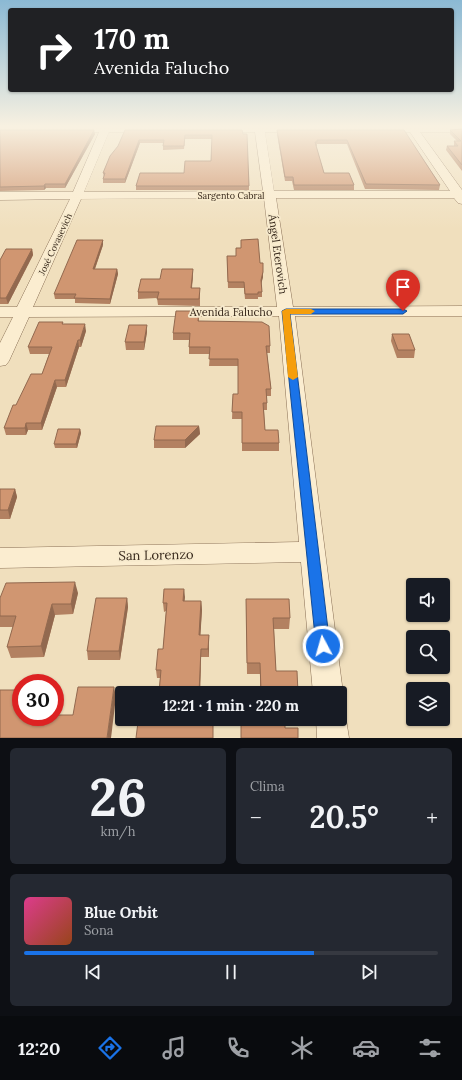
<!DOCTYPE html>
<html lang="es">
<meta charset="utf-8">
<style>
body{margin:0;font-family:Lora,serif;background:#242831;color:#f1f3f6;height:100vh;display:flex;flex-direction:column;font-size:15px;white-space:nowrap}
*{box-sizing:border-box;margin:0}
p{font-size:13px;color:#9ea1a6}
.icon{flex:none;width:22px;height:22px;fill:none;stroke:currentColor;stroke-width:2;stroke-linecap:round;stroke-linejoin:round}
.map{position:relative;height:738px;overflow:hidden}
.panel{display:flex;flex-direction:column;gap:10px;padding:10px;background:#0d0f14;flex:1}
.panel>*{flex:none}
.guide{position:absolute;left:8px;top:8px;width:446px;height:84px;border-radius:4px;box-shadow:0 1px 3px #0004;background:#202124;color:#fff;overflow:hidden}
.tools{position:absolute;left:406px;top:578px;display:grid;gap:8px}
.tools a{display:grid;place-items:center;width:44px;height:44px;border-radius:4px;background:#171b24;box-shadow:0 1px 3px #0004;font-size:20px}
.speed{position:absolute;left:12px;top:674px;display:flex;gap:8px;font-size:20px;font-weight:700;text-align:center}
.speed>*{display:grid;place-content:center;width:52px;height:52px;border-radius:50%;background:#171b24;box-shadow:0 1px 3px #0004;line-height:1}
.speed .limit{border:6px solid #d22;background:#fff;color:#111}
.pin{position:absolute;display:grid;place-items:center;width:34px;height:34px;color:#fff;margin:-41px -17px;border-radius:50% 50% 50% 0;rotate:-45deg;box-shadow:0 0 4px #0007}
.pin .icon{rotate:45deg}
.me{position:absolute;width:44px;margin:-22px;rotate:354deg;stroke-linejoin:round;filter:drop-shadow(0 0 3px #0008)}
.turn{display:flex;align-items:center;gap:14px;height:84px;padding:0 20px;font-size:18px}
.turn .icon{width:52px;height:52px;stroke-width:2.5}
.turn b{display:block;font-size:28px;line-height:34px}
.big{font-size:30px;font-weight:700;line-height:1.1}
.panel .widget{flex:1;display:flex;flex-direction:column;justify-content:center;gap:6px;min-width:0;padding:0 14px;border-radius:6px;background:#242831}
.panel .dial{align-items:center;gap:0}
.dial b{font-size:52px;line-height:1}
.song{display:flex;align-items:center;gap:12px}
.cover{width:48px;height:48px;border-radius:6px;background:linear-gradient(135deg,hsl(330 70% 55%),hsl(20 70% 35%))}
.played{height:4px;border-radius:2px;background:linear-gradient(90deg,#1a73e8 70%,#363941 70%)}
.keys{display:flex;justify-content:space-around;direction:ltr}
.heat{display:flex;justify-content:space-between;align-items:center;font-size:22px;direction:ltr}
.panel .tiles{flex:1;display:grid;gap:10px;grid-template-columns:1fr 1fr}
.widget:last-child{grid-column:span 2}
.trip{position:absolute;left:115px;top:686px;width:232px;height:40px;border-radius:4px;background:#171b24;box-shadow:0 1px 3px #0004;font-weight:700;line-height:40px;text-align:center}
.dock{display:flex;height:64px;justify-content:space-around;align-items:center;background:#090b0e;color:#9ea1a6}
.dock .icon{width:28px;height:28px}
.dock .current{color:#1a73e8}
.dock b{font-size:18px;color:#f1f3f6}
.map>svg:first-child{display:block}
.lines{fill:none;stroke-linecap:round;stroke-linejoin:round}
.minor-casing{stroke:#896f55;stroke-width:1}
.minor{fill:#fbedd0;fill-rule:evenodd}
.wall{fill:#b38161}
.shaded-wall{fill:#92694f}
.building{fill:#d09671;stroke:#92694f}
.route{fill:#1a73e8;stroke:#114b97}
.slow{fill:#f59e0b}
.labels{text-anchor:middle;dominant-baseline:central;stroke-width:3.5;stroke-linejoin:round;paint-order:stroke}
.far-street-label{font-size:9px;fill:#37281b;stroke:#f7eacd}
.street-label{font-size:11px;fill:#37281b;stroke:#f7eacd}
.near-street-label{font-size:13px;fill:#37281b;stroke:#f7eacd}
</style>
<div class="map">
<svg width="462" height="738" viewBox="0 0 462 738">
<rect width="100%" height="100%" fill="#f0dfbd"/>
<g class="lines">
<defs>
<g id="minor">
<path d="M102,125L462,126V132H420L462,190V204L458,203L454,198H276L293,307L462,306V316H295L343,693L340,700V693H313L301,562L0,568V548L299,542L279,316L29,317L9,361L6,365L0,366V343L13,317H0V307H17L70,199L0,200V192H73L99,132H0V126ZM109,132H255L263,191L84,192ZM265,132H410L450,191H274ZM264,198L277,307H33L81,199Z"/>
<polygon points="340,707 342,708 346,719 349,738 317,738 316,719 340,719"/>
</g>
</defs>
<use href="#minor" class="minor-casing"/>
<use href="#minor" class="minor"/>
</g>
<g class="wall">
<polygon points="462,129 462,171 446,150 447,146 454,146 454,141 457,141 450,134 450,130"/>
<polygon points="0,130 95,134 65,188 46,188 44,190 0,191"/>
<polygon points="125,130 242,130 249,186 249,190 136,190 136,186 184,173 211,161 212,139 185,139 184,149 163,150 163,143 140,143 125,183 103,183 103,179 104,177 103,173 118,146"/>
<polygon points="277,130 404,130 440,185 439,190 365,189 347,144 317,144 317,146 316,146 324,173 354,185 354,190 294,190 292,181 285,181 277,134"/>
<polygon points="103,245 95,269 117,269 118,274 110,304 75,303 75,299 55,299 54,294"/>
<polygon points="241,248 260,263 263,272 263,277 261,283 262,292 262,297 258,297 258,299 245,299 244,288 228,288 227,256 236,256"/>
<polygon points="32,249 33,255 8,304 0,304 0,260"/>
<polygon points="193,275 192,288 200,294 200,306 158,305 157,298 138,299 138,292 160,279"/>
<polygon points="199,311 199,321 270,346 270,353 267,353 271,389 271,396 267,396 267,410 264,410 265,430 279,443 279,451 242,451 242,419 232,419 233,394 238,394 238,366 209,366 210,354 189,354 189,340 173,340 173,333"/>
<polygon points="63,322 63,324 86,331 81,347 79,347 66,387 57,387 42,430 28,430 26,435 6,435 4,428 16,405 42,374 49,354 30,354 28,347"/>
<polygon points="147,332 144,350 126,350 125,342"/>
<polygon points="392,334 415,350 414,358 397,358 391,341"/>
<polygon points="199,426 200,434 185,448 154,448 154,440"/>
<polygon points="80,429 81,433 77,448 55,448 54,444"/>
<polygon points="0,489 15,489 17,497 10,519 0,519"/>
<polygon points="184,589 184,601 201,601 202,610 200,635 209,635 209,657 201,657 200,693 159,693 160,678 157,678 156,670 163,649 166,611 164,612 163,603"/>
<polygon points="78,593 73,614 55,615 44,657 11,658 7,647 13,627 0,627 0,598"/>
<polygon points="127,598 128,607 120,660 88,660 87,651"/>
<polygon points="246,599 290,618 289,629 274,629 276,671 298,693 260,691 260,674 247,674"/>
</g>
<g class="shaded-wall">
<polygon points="94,130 95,134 65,188 65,184"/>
<polygon points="139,140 140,143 125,183 125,179"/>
<polygon points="45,184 46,188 44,190 44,186"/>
<polygon points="103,240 103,245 93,274 93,269"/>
<polygon points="32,249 33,255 8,304 6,298"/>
<polygon points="117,269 118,274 110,304 110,299"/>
<polygon points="193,269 193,275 191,294 191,288"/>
<polygon points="263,272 263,277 261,285 261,280"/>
<polygon points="85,324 86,331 81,347 80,340"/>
<polygon points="147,325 147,332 144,350 144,342"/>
<polygon points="78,340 79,347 66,387 65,380"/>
<polygon points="55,380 57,387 42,430 41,423"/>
<polygon points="26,423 28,430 26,435 25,428"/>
<polygon points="199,426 200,434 185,448 185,440"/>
<polygon points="80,429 81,433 77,448 76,444"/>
<polygon points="15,489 17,497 10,519 8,510"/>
<polygon points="75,582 78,593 73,614 71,604"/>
<polygon points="184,589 185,597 184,610 183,601"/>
<polygon points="127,598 128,607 120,660 119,651"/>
<polygon points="201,601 202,610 200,643 199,635"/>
<polygon points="52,604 55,615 44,657 41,646"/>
<polygon points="209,635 209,657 208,649"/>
<polygon points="201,649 201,657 200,693 199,693"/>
<polygon points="114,687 116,697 111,738 107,738"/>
</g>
<g class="building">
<polygon points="462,129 462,165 447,146 458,146 454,141 461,141 450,130"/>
<polygon points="0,130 94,130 65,184 45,184 44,186 0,187"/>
<polygon points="125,130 242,130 243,134 247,134 249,186 136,186 140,173 184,173 185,161 211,161 212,135 185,135 184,146 163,146 164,140 139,140 125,179 103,179 105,173 103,173 110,156 118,146"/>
<polygon points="277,130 404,130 440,185 366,184 347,140 317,140 317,142 315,142 324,173 349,173 354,185 294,185 293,177 285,177"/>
<polygon points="258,239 260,263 263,263 263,272 261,280 262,292 258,292 258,294 245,294 244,282 228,282 227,256 236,256 236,248 241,248 241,240"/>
<polygon points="77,240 103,240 93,269 117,269 110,299 74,298 76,294 54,294"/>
<polygon points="6,249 32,249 6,298 0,298 0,260"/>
<polygon points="162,269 193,269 191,288 200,288 199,299 157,299 159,292 138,292 141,279 160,279"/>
<polygon points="176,311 199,311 198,321 262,322 269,326 270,346 266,346 271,389 266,389 267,403 263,403 265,430 278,430 279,443 242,443 242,412 232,412 233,394 238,394 238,359 209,359 210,347 189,347 190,333 173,333"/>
<polygon points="39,322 63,322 62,324 85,324 80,340 78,340 65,380 55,380 41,423 26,423 25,428 4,428 13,405 16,405 31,374 42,374 52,347 28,347"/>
<polygon points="129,325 147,325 144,342 125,342"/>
<polygon points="392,334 409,334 415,350 398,350"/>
<polygon points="156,426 199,426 185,440 154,440"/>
<polygon points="58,429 80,429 76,444 54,444"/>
<polygon points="0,489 15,489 8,510 0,510"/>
<polygon points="75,582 71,604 52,604 41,646 7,647 16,616 0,616 0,598 6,583"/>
<polygon points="164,589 184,589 183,601 201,601 199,635 209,635 208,649 201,649 199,693 159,693 161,670 156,670 158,649 163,649 167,603 163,603"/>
<polygon points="96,598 127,598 119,651 87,651"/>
<polygon points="246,599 289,599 290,618 273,618 276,671 297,671 298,693 241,693 241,691 261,691 260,663 247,663"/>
<polygon points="78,687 114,687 107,738 0,738 0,690 21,690 21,717 55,717 55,715 73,715"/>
<polygon points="156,719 198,719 198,724 213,724 213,738 136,738 138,722 156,722"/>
<polygon points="241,719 285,719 285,728 298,728 298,738 241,738"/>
</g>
<linearGradient id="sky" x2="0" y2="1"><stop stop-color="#8bb9d4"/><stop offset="0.55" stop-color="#f8f1e1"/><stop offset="1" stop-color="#f8f1e1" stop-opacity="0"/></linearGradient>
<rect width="462" height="229" fill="url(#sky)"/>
<polygon class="route" points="286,309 403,309 407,311 403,314 290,314 330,646 328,651 323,652 318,651 316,646 282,311"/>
<polygon class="slow" points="286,309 311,309 315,311 311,314 290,314 298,377 293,380 288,377 282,311"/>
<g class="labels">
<g class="far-street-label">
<text x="231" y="195">Sargento Cabral</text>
<text transform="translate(55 244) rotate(-65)">José Covasevich</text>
</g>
<g class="street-label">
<text transform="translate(278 254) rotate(82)">Ángel Eterovich</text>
<text x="231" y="312">Avenida Falucho</text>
</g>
<g class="near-street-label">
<text transform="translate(156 555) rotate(-1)">San Lorenzo</text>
</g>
</g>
</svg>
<div class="tools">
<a><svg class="icon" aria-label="sound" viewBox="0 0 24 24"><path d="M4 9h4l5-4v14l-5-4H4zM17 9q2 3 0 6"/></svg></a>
<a><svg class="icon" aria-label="search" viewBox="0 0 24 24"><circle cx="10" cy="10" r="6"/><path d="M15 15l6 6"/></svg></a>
<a><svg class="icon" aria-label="layers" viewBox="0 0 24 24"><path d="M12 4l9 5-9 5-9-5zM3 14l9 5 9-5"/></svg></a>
</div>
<div class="speed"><div class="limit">30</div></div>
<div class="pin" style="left:403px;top:311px;background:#d93025"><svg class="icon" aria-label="arrive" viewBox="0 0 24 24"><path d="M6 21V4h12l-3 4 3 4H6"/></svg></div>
<svg class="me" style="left:323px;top:646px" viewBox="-20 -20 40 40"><circle r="17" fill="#1a73e8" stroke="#fff" stroke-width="3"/><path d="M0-11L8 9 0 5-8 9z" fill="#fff"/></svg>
<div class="trip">12:21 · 1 min · 220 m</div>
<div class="guide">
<div class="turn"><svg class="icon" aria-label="right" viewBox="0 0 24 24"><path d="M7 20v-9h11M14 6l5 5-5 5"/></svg><div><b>170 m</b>Avenida Falucho</div></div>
</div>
</div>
<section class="panel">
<div class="tiles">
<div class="widget dial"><b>26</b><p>km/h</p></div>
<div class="widget"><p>Clima</p>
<div class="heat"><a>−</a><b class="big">20.5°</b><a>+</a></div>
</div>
<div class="widget">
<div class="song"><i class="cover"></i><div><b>Blue Orbit</b><p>Sona</p></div></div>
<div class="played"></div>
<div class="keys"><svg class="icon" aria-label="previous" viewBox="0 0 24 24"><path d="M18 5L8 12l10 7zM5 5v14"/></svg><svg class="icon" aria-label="pause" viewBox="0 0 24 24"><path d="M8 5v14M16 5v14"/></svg><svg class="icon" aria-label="next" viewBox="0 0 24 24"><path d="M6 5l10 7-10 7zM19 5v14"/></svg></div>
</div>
</div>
</section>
<nav class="dock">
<b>12:20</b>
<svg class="icon current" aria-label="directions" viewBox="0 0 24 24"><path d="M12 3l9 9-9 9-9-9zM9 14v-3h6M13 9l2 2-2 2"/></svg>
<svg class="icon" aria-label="music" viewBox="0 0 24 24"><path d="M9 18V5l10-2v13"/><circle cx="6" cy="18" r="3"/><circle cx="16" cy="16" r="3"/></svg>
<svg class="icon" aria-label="phone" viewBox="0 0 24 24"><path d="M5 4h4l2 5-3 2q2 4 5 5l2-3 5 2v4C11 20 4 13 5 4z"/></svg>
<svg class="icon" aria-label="climate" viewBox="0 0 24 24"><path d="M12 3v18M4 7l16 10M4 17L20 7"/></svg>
<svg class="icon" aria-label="car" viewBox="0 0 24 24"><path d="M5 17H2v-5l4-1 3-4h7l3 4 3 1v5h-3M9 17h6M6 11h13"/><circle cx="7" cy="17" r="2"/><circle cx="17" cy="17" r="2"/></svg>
<svg class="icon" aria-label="filters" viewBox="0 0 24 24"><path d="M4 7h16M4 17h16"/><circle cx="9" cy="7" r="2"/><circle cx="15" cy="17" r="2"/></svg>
</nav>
